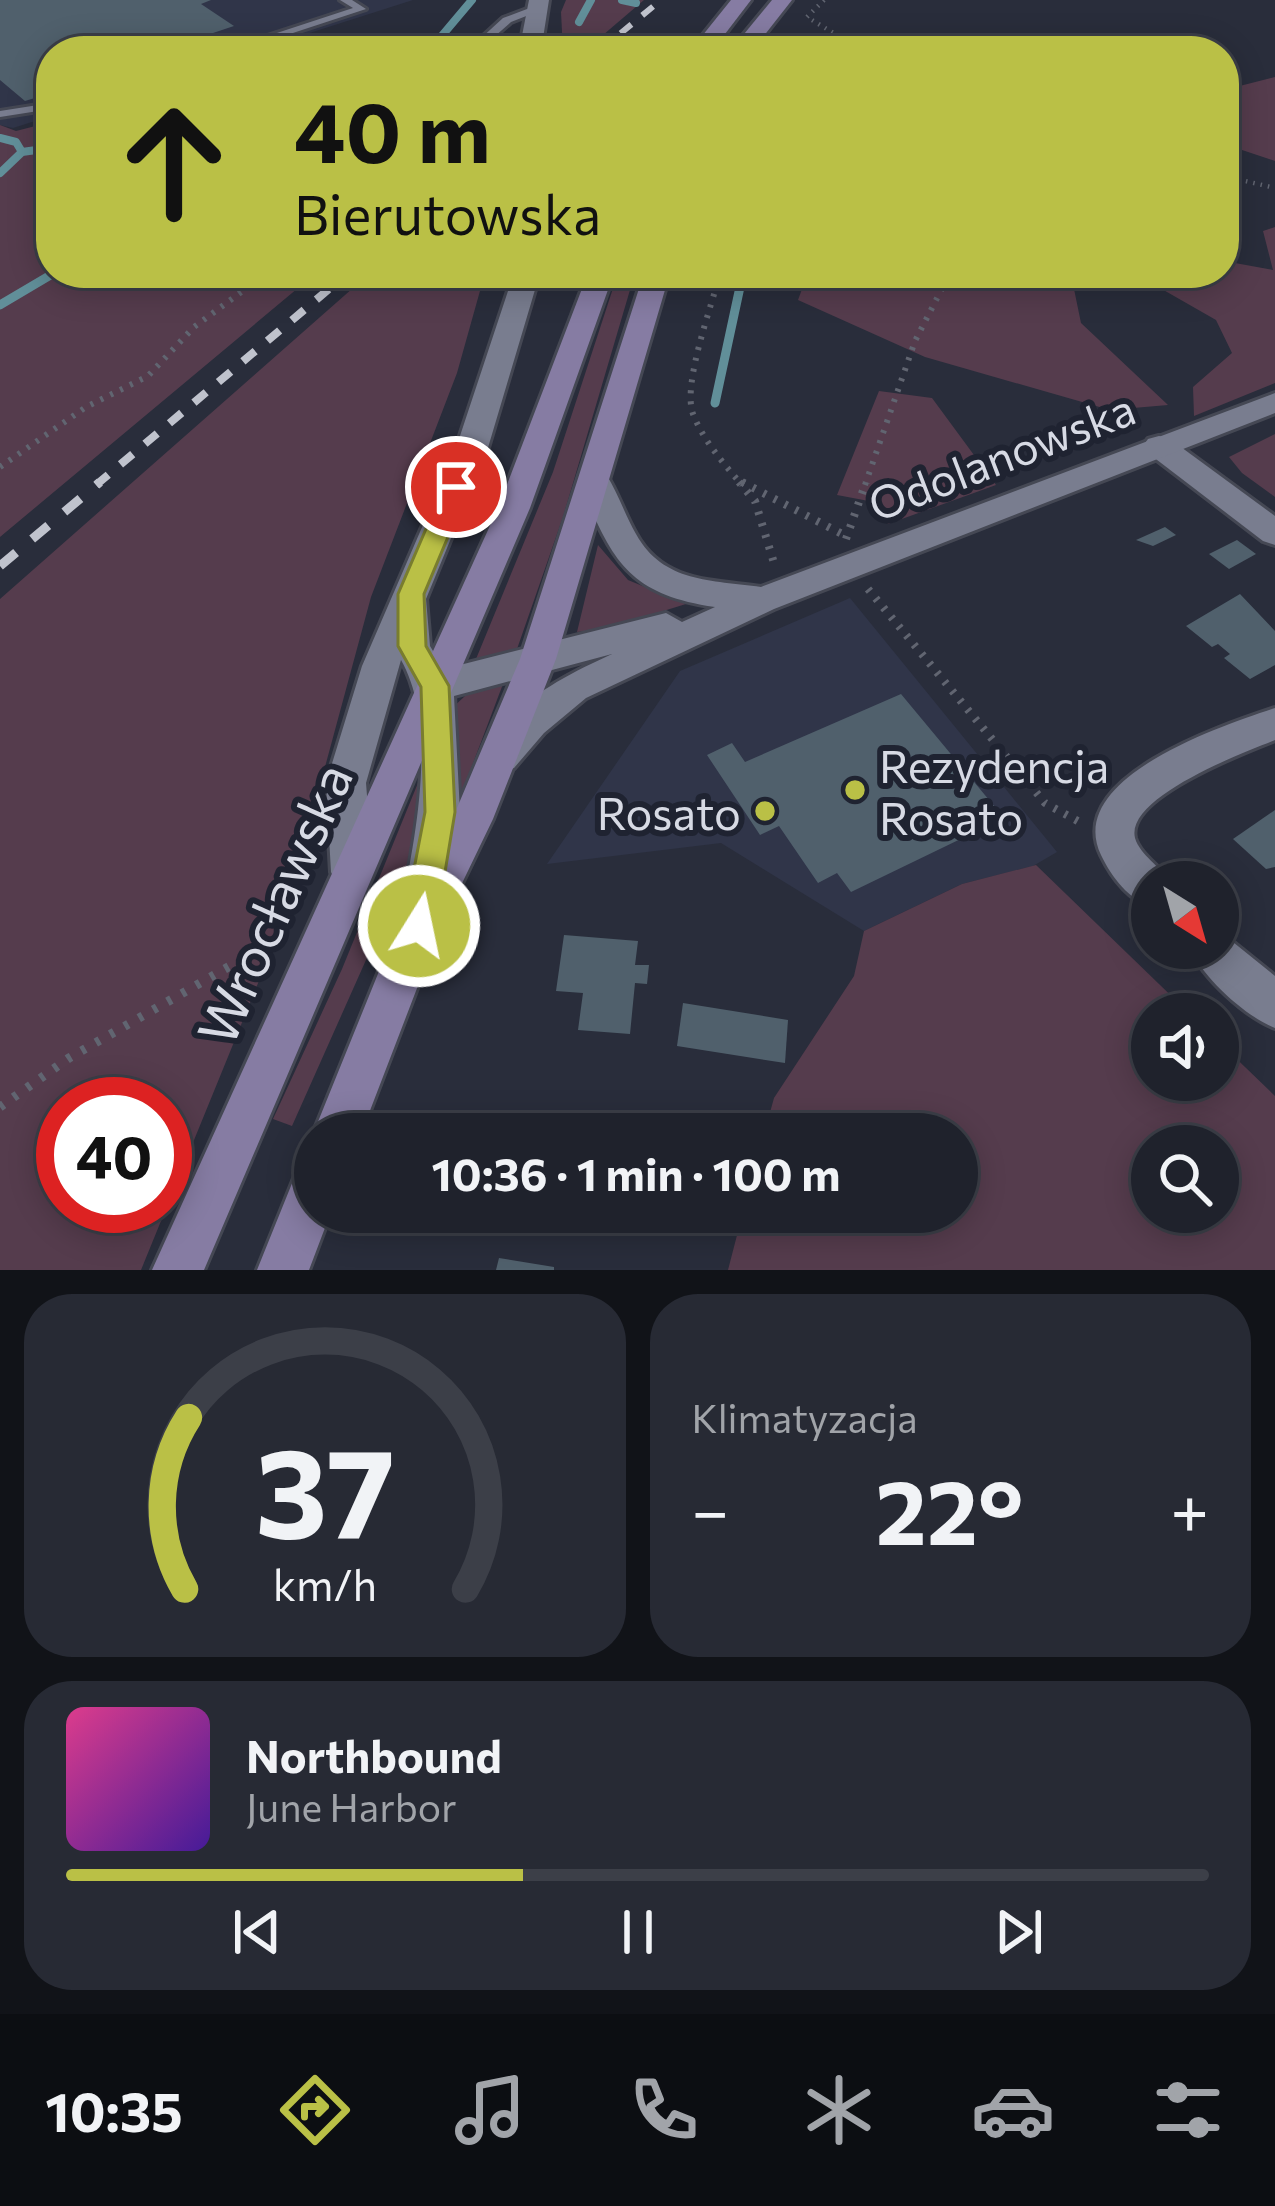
<!DOCTYPE html>
<html lang="pl">
<meta charset="utf-8">
<style>
body{margin:0;font-family:Commissioner,sans-serif;background:#272a34;color:#f1f3f6;height:100vh;display:flex;flex-direction:column;font-size:45px;white-space:nowrap}
*{box-sizing:border-box;margin:0}
p{font-size:39px;color:#a1a4a9}
.icon{flex:none;width:66px;height:66px;fill:none;stroke:currentColor;stroke-width:2;stroke-linecap:round;stroke-linejoin:round}
.map{position:relative;height:1270px;overflow:hidden}
.side{display:flex;flex-direction:column;gap:24px;padding:24px;background:#111318;flex:1}
.side>*{flex:none}
.guide{position:absolute;left:36px;top:36px;width:1203px;height:252px;border-radius:48px;box-shadow:0 6px 30px #0003,0 0 0 3px #3c3f48;background:#bac046;color:#111;overflow:hidden}
.needle{width:78px;rotate:143deg}
.buttons{position:absolute;left:1131px;top:861px;display:grid;gap:24px}
.buttons a{display:grid;place-items:center;width:108px;height:108px;border-radius:50%;background:#1f222c;box-shadow:0 6px 30px #0003,0 0 0 3px #3c3f48;font-size:60px}
.speed{position:absolute;left:36px;top:1077px;display:flex;gap:24px;font-size:60px;font-weight:700;text-align:center}
.speed>*{display:grid;place-content:center;width:156px;height:156px;border-radius:50%;background:#1f222c;box-shadow:0 6px 30px #0003,0 0 0 3px #3c3f48;line-height:1}
.speed .limit{border:18px solid #d22;background:#fff;color:#111}
.pin{position:absolute;display:grid;place-items:center;width:102px;height:102px;color:#fff;margin:-51px;border:6px solid #fff;border-radius:50%;box-shadow:0 3px 12px #0007}
.me{position:absolute;width:132px;margin:-66px;rotate:10deg;stroke-linejoin:round;filter:drop-shadow(0 0 9px #0008)}
.turn{display:flex;align-items:center;gap:42px;height:252px;padding:0 60px;font-size:54px}
.turn .icon{width:156px;height:156px;stroke-width:2.5}
.turn b{display:block;font-size:84px;line-height:102px}
.big{font-size:90px;font-weight:700;line-height:1.1}
.side .widget{flex:1;display:flex;flex-direction:column;justify-content:center;gap:18px;min-width:0;padding:0 42px;border-radius:48px;background:#272a34}
.side .dial{align-items:center;gap:0}
.dial svg{height:312px;overflow:visible;fill:none;stroke:#3c3f48;stroke-width:7;stroke-linecap:round;text-anchor:middle}
.dial text{fill:#f1f3f6;stroke:none}
.song{display:flex;align-items:center;gap:36px}
.cover{width:144px;height:144px;border-radius:18px;background:linear-gradient(135deg,hsl(330 70% 55%),hsl(260 70% 35%))}
.played{height:12px;border-radius:6px;background:linear-gradient(90deg,#bac046 40%,#3c3f48 40%)}
.keys{display:flex;justify-content:space-around;direction:ltr}
.heat{display:flex;justify-content:space-between;align-items:center;font-size:66px;direction:ltr}
.side .tiles{flex:1;display:grid;gap:24px;grid-template-columns:1fr 1fr}
.widget:last-child{grid-column:span 2}
.trip{position:absolute;left:294px;top:1113px;width:684px;height:120px;border-radius:60px;background:#1f222c;box-shadow:0 6px 30px #0003,0 0 0 3px #3c3f48;font-weight:700;line-height:120px;text-align:center}
.tabs{display:flex;height:192px;justify-content:space-around;align-items:center;background:#0c0e12;color:#a1a4a9}
.tabs .icon{width:84px;height:84px}
.tabs .current{color:#bac046}
.tabs b{font-size:54px;color:#f1f3f6}
.map>svg:first-child{display:block}
.built{fill:#303549}
.green{fill:#553c4d;fill-rule:evenodd}
.lines{fill:none;stroke-linecap:round;stroke-linejoin:round}
.stream-far1{stroke:#618f99;stroke-width:8}
.stream{stroke:#618f99;stroke-width:9}
.building{fill:#50606c}
.service-casing{stroke:#454854;stroke-width:6}
.minor-casing{stroke:#454854;stroke-width:6}
.tertiary-casing{stroke:#454854;stroke-width:6}
.secondary-casing{stroke:#454854;stroke-width:6}
.path-far3{stroke:#616571;stroke-width:4.5;stroke-dasharray:1.5 6;stroke-linecap:butt}
.path-far2{stroke:#616571;stroke-width:6;stroke-dasharray:3 8;stroke-linecap:butt}
.path-far1{stroke:#616571;stroke-width:8;stroke-dasharray:3 9;stroke-linecap:butt}
.path{stroke:#616571;stroke-width:9;stroke-dasharray:4.5 12;stroke-linecap:butt}
.service{fill:#797d8f;fill-rule:evenodd}
.minor{fill:#797d8f;fill-rule:evenodd}
.tertiary{fill:#797d8f;fill-rule:evenodd}
.secondary{fill:#867ca3;fill-rule:evenodd}
.rail-far2{stroke:#c0c3cd;stroke-width:6;stroke-dasharray:14 14;stroke-linecap:butt}
.rail-far1{stroke:#c0c3cd;stroke-width:8;stroke-dasharray:16 16;stroke-linecap:butt}
.rail{stroke:#c0c3cd;stroke-width:9;stroke-dasharray:21 21;stroke-linecap:butt}
.route{fill:#bac046;stroke:#797d2e;stroke-width:3}
.poi-dot{fill:#bac046;stroke:#1f2331;stroke-width:4.5}
.labels{text-anchor:middle;dominant-baseline:central;stroke-width:12;stroke-linejoin:round;paint-order:stroke}
.street-label{font-size:45px;fill:#d7dae4;stroke:#1f2331}
.poi-label{font-size:45px;fill:#d7dae4;stroke:#1f2331;text-anchor:start}
.near-street-label{font-size:54px;fill:#d7dae4;stroke:#1f2331}
</style>
<div class="map">
<svg width="1275" height="1270" viewBox="0 0 1275 1270">
<rect width="100%" height="100%" fill="#292d3b"/>
<g class="built">
<polygon points="0,0 413,0 253,51 51,51 51,116 13,128 0,125"/>
<polygon points="850,598 1057,852 1033,866 962,884 864,931 721,843 547,864 680,671"/>
</g>
<g class="green">
<polygon points="566,0 644,0 596,41 563,51 561,12"/>
<polygon points="1275,77 1275,161 1224,144 1224,90"/>
<polygon points="51,122 51,273 316,273 0,537 0,125 16,131"/>
<polygon points="1275,227 1275,383 1194,416 1193,387 1232,353 1216,320 1139,276 1118,273 1224,273 1224,261 1273,270 1263,231"/>
<path d="M370,273H485L457,373L371,597L283,922L141,1270H0V599ZM63,1104H165V1206H63Z"/>
<polygon points="618,273 635,273 563,517 517,649 476,659 553,472"/>
<polygon points="808,273 1076,273 1074,289 1081,323 1168,405 1110,410 925,357 798,300"/>
<polygon points="879,391 932,398 996,485 888,524 874,502 837,495"/>
<polygon points="1275,434 1275,497 1242,473 1229,457"/>
<polygon points="598,545 628,580 686,604 605,629 577,632"/>
<polygon points="498,682 503,684 461,795 455,797 450,710 465,696"/>
<polygon points="420,778 424,781 423,829 407,868 292,1126 273,1119 342,969"/>
<path d="M1036,865L1190,1014H1152V1080H1218V1041L1275,1096V1270H728L743,1212H957V1134H764L774,1098L854,976L864,931L962,884ZM1152,1146H1218V1212H1152Z"/>
</g>
<g class="lines">
<g class="stream-far1">
<polyline points="622,0 636,3"/>
<polyline points="579,22 591,0"/>
<polyline points="429,51 472,0"/>
<polyline points="0,138 16,142 22,152"/>
<polyline points="0,173 22,152 51,148"/>
</g>
<g class="stream">
<polyline points="0,305 54,273"/>
<polyline points="715,403 743,273"/>
</g>
</g>
<g class="building">
<polygon points="0,0 211,0 201,4 234,26 210,34 220,40 185,51 51,51 51,93 25,101 0,80"/>
<polygon points="1165,527 1176,535 1153,546 1136,540"/>
<polygon points="1237,540 1256,554 1229,569 1209,554"/>
<polygon points="1240,594 1275,631 1275,665 1250,679 1224,658 1230,654 1218,644 1212,647 1186,626"/>
<polygon points="901,694 1004,818 851,892 837,873 818,883 779,826 760,835 707,755 732,743 745,762"/>
<polygon points="1275,810 1275,867 1266,869 1233,839"/>
<polygon points="564,935 638,941 635,965 649,965 647,984 635,983 630,1034 578,1030 583,993 556,991"/>
<polygon points="683,1003 788,1020 785,1063 677,1046"/>
<polygon points="499,1258 554,1267 554,1270 496,1270"/>
</g>
<g class="lines">
<defs>
<g id="service">
<polygon points="340,0 352,0 366,9 238,51 222,51 353,8"/>
<polygon points="535,6 539,7 539,11 511,22 478,51 467,51 503,18"/>
<polygon points="51,103 51,109 0,117 0,111"/>
</g>
<g id="minor">
<polygon points="1159,436 1170,439 1275,516 1275,545 1263,541 1148,453 1143,446 1148,439"/>
<path d="M1275,708V740C1245,752 1125,797 1135,838C1140,855 1161,867 1170,882H1152V908C1129,899 1112,878 1101,855C1064,778 1221,726 1275,708Z"/>
<path d="M1218,930L1275,976V1028C1245,1016 1203,978 1190,948H1218Z"/>
</g>
<g id="tertiary">
<polygon points="529,0 549,0 541,51 519,51"/>
<path d="M514,273H540L487,451L426,599L430,646L444,669L666,613L682,622L715,607C626,594 612,559 579,482L584,474H606C618,493 625,515 636,534C663,583 712,580 761,587L1275,393V413L774,609L586,698L544,733L514,768L500,773L486,768L480,757C507,705 562,677 612,654L454,696L460,812L444,905L438,919L423,924L408,919L402,905C416,833 438,725 401,660L366,783L373,872L367,885L352,891L337,885L331,872L326,783L362,666L455,451Z"/>
</g>
<g id="secondary">
<polygon points="731,0 751,0 712,51 690,51"/>
<polygon points="772,0 792,0 752,51 730,51"/>
<polygon points="588,273 614,273 530,508 204,1270 152,1270 498,508"/>
<polygon points="644,273 670,273 556,659 493,819 439,931 361,1134 315,1134 315,1140 313,1134 397,927 454,815 520,659"/>
<polygon points="315,1164 315,1212 331,1212 309,1270 257,1270 297,1171"/>
</g>
</defs>
<use href="#service" class="service-casing"/>
<use href="#minor" class="minor-casing"/>
<use href="#tertiary" class="tertiary-casing"/>
<use href="#secondary" class="secondary-casing"/>
<g class="path-far3">
<polyline points="824,0 807,17 863,51"/>
<polyline points="1224,176 1275,188"/>
</g>
<g class="path-far2">
<path d="M720,273C712,306 682,384 693,414C703,440 724,464 742,485"/>
<polyline points="0,467 86,407 148,376 194,327 267,273"/>
<polyline points="742,482 748,485"/>
<polyline points="865,485 915,341 950,273"/>
</g>
<g class="path-far1">
<polyline points="739,482 755,501 774,563"/>
<polyline points="742,482 846,536"/>
<polyline points="846,539 866,482"/>
<polyline points="868,589 1045,803 1083,824"/>
</g>
<polyline class="path" points="0,1107 69,1058 286,934"/>
<use href="#service" class="service"/>
<use href="#minor" class="minor"/>
<use href="#tertiary" class="tertiary"/>
<use href="#secondary" class="secondary"/>
<polyline class="rail-far2" points="599,51 661,0"/>
<polyline class="rail-far1" points="96,485 348,273"/>
<polyline class="rail" points="0,566 100,482"/>
</g>
<polygon class="route" points="456,479 469,487 424,594 426,646 449,686 455,812 436,926 431,937 419,941 407,937 403,926 425,812 421,687 398,646 398,594 444,487"/>
<g class="poi-dot">
<circle cx="855" cy="790" r="12"/>
<circle cx="765" cy="811" r="12"/>
</g>
<g class="labels">
<g class="street-label">
<text transform="translate(1001 455) rotate(-21)">Odolanowska</text>
</g>
<g class="poi-label">
<text x="879" y="764">Rezydencja<tspan x="879" dy="52">Rosato</tspan></text>
<text x="741" y="811" text-anchor="end">Rosato</text>
</g>
<g class="near-street-label">
<text transform="translate(273 903) rotate(-66)">Wrocławska</text>
</g>
</g>
</svg>
<div class="buttons">
<a><svg class="needle" viewBox="-14 -14 28 28"><path d="M0-13l5 13h-10z" fill="#e53935"/><path d="M0 13l5-13h-10z" fill="#a1a4a9"/></svg></a>
<a><svg class="icon" aria-label="sound" viewBox="0 0 24 24"><path d="M4 9h4l5-4v14l-5-4H4zM17 9q2 3 0 6"/></svg></a>
<a><svg class="icon" aria-label="search" viewBox="0 0 24 24"><circle cx="10" cy="10" r="6"/><path d="M15 15l6 6"/></svg></a>
</div>
<div class="speed"><div class="limit">40</div></div>
<div class="pin" style="left:456px;top:487px;background:#d93025"><svg class="icon" aria-label="arrive" viewBox="0 0 24 24"><path d="M6 21V4h12l-3 4 3 4H6"/></svg></div>
<svg class="me" style="left:419px;top:926px" viewBox="-20 -20 40 40"><circle r="17" fill="#bac046" stroke="#fff" stroke-width="3"/><path d="M0-11L8 9 0 5-8 9z" fill="#fff"/></svg>
<div class="trip">10:36 · 1 min · 100 m</div>
<div class="guide">
<div class="turn"><svg class="icon" aria-label="ahead" viewBox="0 0 24 24"><path d="M12 20V5M6 11l6-6 6 6"/></svg><div><b>40 m</b>Bierutowska</div></div>
</div>
</div>
<section class="side">
<div class="tiles">
<div class="widget dial"><svg viewBox="0 0 100 80">
<path d="M14 69A42 42 0 1 1 86 69"/>
<path d="M14 69A42 42 0 0 1 15 25" stroke="#bac046"/>
<text x="50" y="56" font-size="32" font-weight="700">37</text>
<text x="50" y="72" font-size="11">km/h</text>
</svg></div>
<div class="widget"><p>Klimatyzacja</p>
<div class="heat"><a>−</a><b class="big">22°</b><a>+</a></div>
</div>
<div class="widget">
<div class="song"><i class="cover"></i><div><b>Northbound</b><p>June Harbor</p></div></div>
<div class="played"></div>
<div class="keys"><svg class="icon" aria-label="previous" viewBox="0 0 24 24"><path d="M18 5L8 12l10 7zM5 5v14"/></svg><svg class="icon" aria-label="pause" viewBox="0 0 24 24"><path d="M8 5v14M16 5v14"/></svg><svg class="icon" aria-label="next" viewBox="0 0 24 24"><path d="M6 5l10 7-10 7zM19 5v14"/></svg></div>
</div>
</div>
</section>
<nav class="tabs">
<b>10:35</b>
<svg class="icon current" aria-label="directions" viewBox="0 0 24 24"><path d="M12 3l9 9-9 9-9-9zM9 14v-3h6M13 9l2 2-2 2"/></svg>
<svg class="icon" aria-label="music" viewBox="0 0 24 24"><path d="M9 18V5l10-2v13"/><circle cx="6" cy="18" r="3"/><circle cx="16" cy="16" r="3"/></svg>
<svg class="icon" aria-label="phone" viewBox="0 0 24 24"><path d="M5 4h4l2 5-3 2q2 4 5 5l2-3 5 2v4C11 20 4 13 5 4z"/></svg>
<svg class="icon" aria-label="climate" viewBox="0 0 24 24"><path d="M12 3v18M4 7l16 10M4 17L20 7"/></svg>
<svg class="icon" aria-label="car" viewBox="0 0 24 24"><path d="M5 17H2v-5l4-1 3-4h7l3 4 3 1v5h-3M9 17h6M6 11h13"/><circle cx="7" cy="17" r="2"/><circle cx="17" cy="17" r="2"/></svg>
<svg class="icon" aria-label="filters" viewBox="0 0 24 24"><path d="M4 7h16M4 17h16"/><circle cx="9" cy="7" r="2"/><circle cx="15" cy="17" r="2"/></svg>
</nav>
